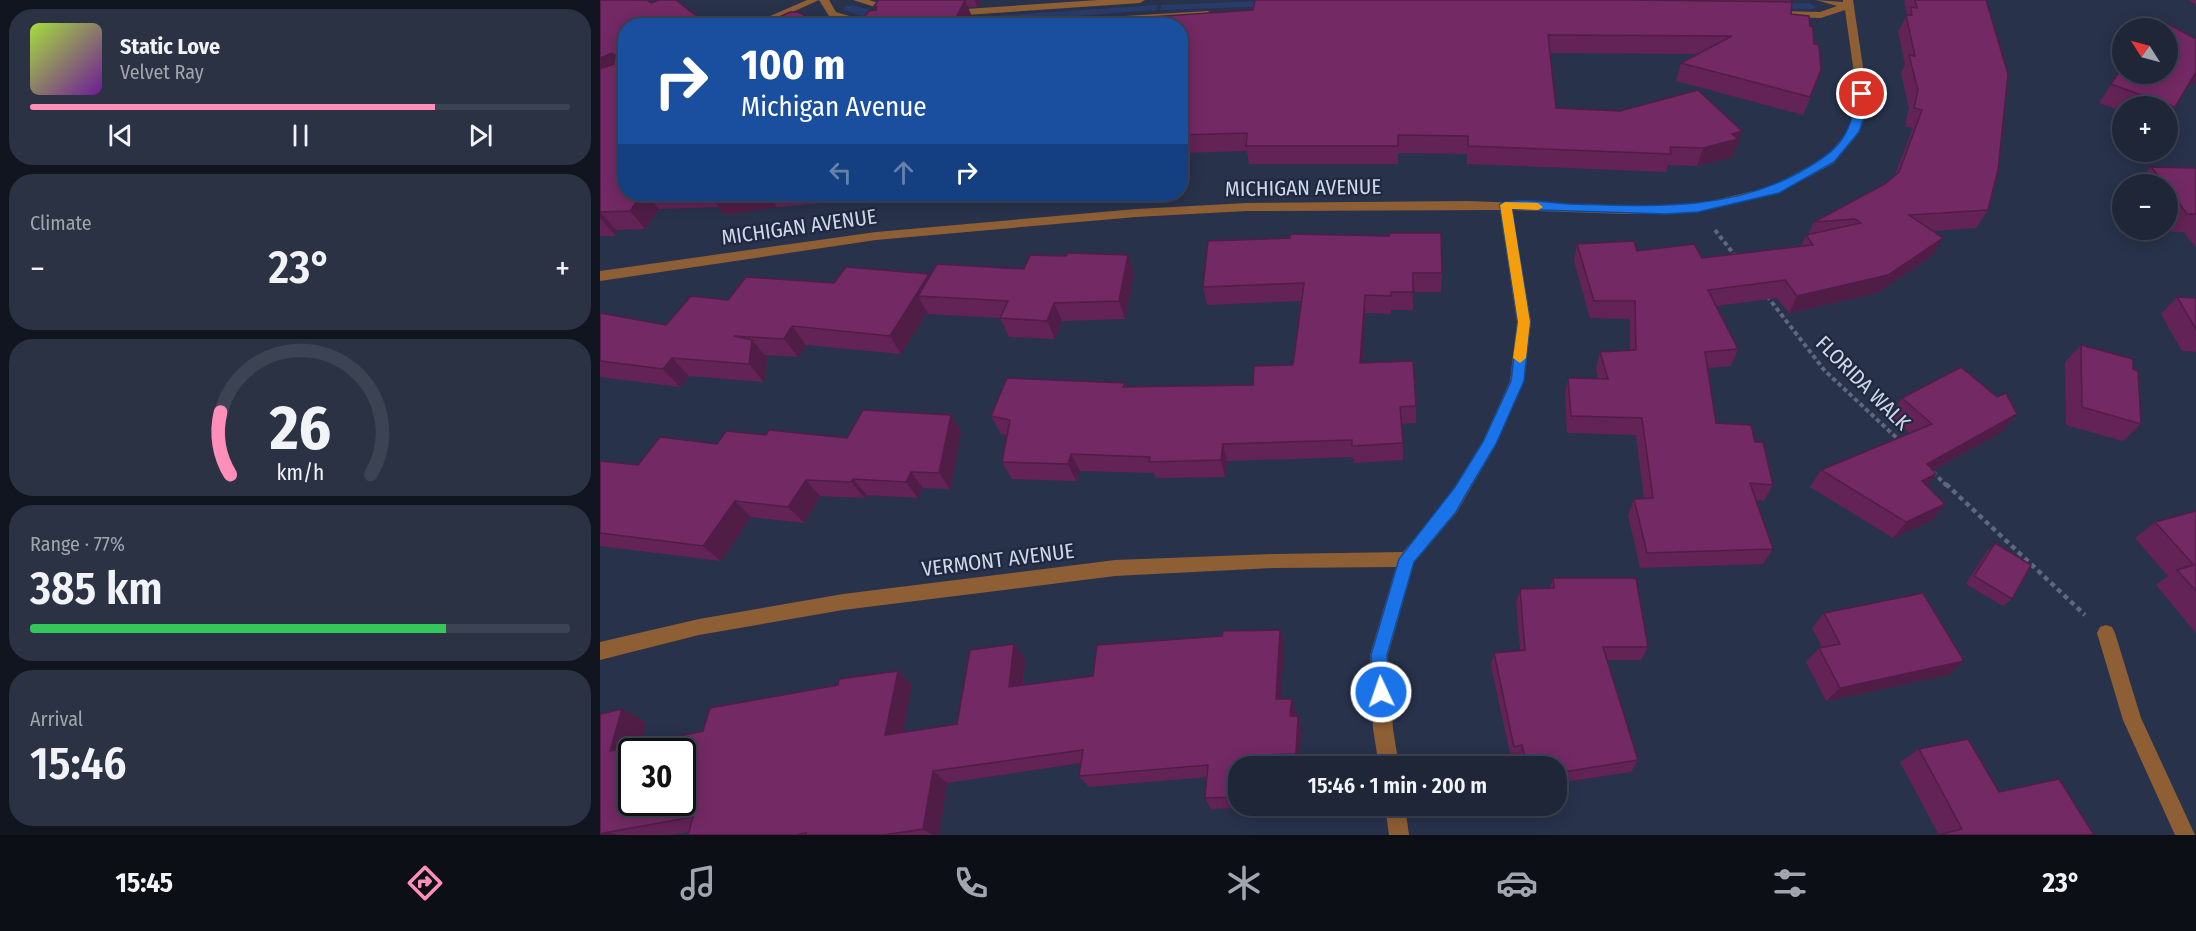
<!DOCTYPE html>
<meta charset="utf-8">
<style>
body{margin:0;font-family:"Fira Sans Condensed",sans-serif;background:#2b3243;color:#f1f3f6;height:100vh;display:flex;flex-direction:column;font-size:22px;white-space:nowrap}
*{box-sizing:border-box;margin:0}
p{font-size:20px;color:#a1a5ae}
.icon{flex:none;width:33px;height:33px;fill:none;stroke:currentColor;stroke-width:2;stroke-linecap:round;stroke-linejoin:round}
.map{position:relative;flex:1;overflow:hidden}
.panel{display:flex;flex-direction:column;gap:9px;padding:9px;background:#10151f;width:600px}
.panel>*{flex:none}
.banner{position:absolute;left:18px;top:18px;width:570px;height:183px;border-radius:24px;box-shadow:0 3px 15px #0003,0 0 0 2px #3c4353;background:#1a4fa0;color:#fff;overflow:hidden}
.needle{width:39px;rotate:306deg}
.tools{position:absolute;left:1512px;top:18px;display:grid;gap:12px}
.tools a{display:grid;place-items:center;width:66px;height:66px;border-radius:50%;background:#1e2638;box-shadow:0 3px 15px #0003,0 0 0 2px #3c4353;font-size:30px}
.speed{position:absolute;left:18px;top:738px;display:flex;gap:12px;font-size:30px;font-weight:700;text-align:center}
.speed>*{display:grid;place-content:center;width:78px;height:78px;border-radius:50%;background:#1e2638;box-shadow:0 3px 15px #0003,0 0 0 2px #3c4353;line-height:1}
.speed .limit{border:3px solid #111;border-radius:9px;background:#fff;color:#111}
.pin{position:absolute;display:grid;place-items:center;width:51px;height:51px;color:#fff;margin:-26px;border:3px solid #fff;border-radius:50%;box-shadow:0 2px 6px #0007}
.me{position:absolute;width:66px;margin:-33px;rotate:357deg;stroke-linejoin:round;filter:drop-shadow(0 0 4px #0008)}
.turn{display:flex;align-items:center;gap:21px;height:126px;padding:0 24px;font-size:27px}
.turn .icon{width:78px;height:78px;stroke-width:2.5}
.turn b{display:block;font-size:42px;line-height:51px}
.lanes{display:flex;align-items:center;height:57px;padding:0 24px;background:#0003;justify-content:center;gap:30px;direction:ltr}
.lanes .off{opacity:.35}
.big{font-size:45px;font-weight:600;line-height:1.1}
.panel .widget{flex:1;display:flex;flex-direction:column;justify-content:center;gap:9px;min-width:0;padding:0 21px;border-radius:24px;background:#2b3243}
.panel .dial{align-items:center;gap:0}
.dial svg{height:156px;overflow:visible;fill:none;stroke:#3c4353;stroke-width:7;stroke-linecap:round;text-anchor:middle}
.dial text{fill:#f1f3f6;stroke:none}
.song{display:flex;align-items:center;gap:18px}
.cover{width:72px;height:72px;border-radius:9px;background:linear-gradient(135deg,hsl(80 70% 55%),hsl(280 70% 35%))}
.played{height:6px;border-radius:3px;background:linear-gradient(90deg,#ff8eb9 75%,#3c4353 75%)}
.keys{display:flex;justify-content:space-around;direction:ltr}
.heat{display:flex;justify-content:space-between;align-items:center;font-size:33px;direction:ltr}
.charge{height:9px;border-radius:4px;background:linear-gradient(90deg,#34c759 77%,#3c4353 0)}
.trip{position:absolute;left:628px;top:756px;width:339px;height:60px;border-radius:24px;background:#1e2638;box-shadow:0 3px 15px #0003,0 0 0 2px #3c4353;font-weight:600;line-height:60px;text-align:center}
.tabs{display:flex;height:96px;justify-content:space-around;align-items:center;background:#0c0f16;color:#a1a5ae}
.tabs .icon{width:42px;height:42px}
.tabs .current{color:#ff8eb9}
.tabs b{font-size:27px;color:#f1f3f6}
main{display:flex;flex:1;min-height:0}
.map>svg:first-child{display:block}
.green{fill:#293b6b}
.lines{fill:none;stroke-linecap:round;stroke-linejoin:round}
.path-far1{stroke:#5e677d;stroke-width:4;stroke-dasharray:4.5 3;stroke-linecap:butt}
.path{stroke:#5e677d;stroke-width:4.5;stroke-dasharray:5 4;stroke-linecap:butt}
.minor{fill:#8e5e35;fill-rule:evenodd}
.wall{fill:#632356}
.shaded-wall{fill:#501d46}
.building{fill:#732964;stroke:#501d46;stroke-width:1.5;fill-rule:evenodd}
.route{fill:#1a73e8;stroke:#114b97;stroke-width:1.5}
.slow{fill:#f59e0b}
.labels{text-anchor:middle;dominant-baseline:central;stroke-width:4.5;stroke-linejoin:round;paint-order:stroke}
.street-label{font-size:21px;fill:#d0d7e7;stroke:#1f2840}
</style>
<main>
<section class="panel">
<div class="widget">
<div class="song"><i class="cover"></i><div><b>Static Love</b><p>Velvet Ray</p></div></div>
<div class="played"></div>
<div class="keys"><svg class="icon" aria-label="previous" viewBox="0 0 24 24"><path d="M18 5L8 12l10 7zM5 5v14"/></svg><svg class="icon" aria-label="pause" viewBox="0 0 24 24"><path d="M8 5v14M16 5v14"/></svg><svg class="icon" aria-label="next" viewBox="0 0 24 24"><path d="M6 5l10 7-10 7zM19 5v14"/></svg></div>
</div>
<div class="widget"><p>Climate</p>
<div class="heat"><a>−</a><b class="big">23°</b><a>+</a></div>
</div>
<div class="widget dial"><svg viewBox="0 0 100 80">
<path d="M14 69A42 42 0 1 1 86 69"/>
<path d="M14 69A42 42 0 0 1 9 37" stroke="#ff8eb9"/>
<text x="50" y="56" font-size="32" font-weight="700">26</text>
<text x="50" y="72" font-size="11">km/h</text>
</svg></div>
<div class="widget"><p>Range · 77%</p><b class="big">385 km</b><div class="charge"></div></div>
<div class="widget"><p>Arrival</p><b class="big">15:46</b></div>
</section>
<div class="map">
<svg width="1596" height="835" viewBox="0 0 1596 835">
<rect width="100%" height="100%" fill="#28324b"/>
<g class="green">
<polygon points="686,0 1209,3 1217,7 1212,9 710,5 560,10 562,5"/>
<polygon points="252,5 287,14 349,19 557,5 556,10 360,25 281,21 243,10 245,6"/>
</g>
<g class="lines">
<g class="path-far1">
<polyline points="1115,230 1136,257"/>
<polyline points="1167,296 1225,371 1299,440"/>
<polyline points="1333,472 1347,486"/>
</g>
<polyline class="path" points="1346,484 1485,615"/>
<g class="minor">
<polygon points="207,0 229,0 236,12 283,26 265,26 229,16 219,0 162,26 147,26"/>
<polygon points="253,0 269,0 299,10 294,13"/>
<polygon points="498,0 545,0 540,3 351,16 346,13 351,10"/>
<polygon points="1216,0 1243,2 1243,0 1253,0 1267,94 1266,114 1259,132 1234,163 1179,193 1098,212 1026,214 912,210 931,322 924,381 894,448 857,512 814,563 788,655 793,729 799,766 779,766 773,729 770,655 796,567 674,568 515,576 243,610 99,635 0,660 0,642 99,619 243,594 515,560 674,554 803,552 845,502 883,441 910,381 917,322 900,210 647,211 536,217 276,240 0,281 0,271 276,232 536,209 647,203 866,201 1026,206 1098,204 1171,187 1226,157 1248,131 1254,114 1257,94 1245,10 1221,18 1175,17 1170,14 1175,11 1220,12 1237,6"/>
<polygon points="608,11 613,14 611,16 465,26 402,26 407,23"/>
<polygon points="1506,625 1512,627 1515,633 1541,718 1595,835 1575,835 1523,720 1497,633 1500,627"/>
<polygon points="785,806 805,806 809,835 789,835"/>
</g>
</g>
<g class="wall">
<polygon points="0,0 47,0 26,194 247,194 244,201 177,207 125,215 119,207 59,209 45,229 16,230 16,236 0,236"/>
<polygon points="279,0 381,0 377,7 368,7 372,17 276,10 274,6"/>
<polygon points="655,0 1190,0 1189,2 1191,14 1210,26 1221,70 1203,115 1076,81 1081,63 1099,54 950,53 956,108 1136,149 1134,149 1132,157 1097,166 1068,165 1066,172 867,164 867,154 798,153 798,164 649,164 647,151 580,153 580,26 653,10"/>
<polygon points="1304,0 1386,0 1388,210 1376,228 1332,231 1332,256 1277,293 1189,313 1177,298 1117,306 1138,349 1131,366 1108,368 1116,423 1155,442 1173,485 1164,501 1156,500 1173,549 1163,564 1040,568 1028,515 1034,499 1044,498 1036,435 967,433 965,395 968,378 998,379 996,369 1000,352 1030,351 1030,319 990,318 974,261 977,244 1102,258 1201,246 1206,235 1208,235 1214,222 1285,184 1295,175 1313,128 1305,126 1309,108 1301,73 1305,65 1298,32 1307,15"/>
<polygon points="1588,0 1596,0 1596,5"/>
<polygon points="1596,39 1596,83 1588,85 1575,107 1568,117 1568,106 1522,106 1522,111 1499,103 1522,68"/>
<polygon points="1551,167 1596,168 1596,248 1584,232 1572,232 1568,226 1568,184 1537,184"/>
<polygon points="608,241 842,273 841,292 813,292 813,310 791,310 791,314 765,313 762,363 816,406 816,423 802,424 803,443 803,460 754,463 753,457 627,461 625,477 556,478 554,473 480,471 476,481 412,479 402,462 407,435 401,434 391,416 525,383 526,387 653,385 693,365 701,301 607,305 603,287"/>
<polygon points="528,255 534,274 525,319 462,321 455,339 409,337 400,318 328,314 327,312 301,354 206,345 198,357 164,355 167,358 164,382 89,376 80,387 0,377 0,313 66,325 128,300 329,274 330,275 424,269 466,256"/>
<polygon points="1577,297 1596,298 1596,352 1582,351 1561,314"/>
<polygon points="1481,345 1533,369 1541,424 1523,441 1466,425 1465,362"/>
<polygon points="1302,398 1402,432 1333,470 1327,486 1345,504 1331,521 1293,538 1210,487 1221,470 1310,433 1290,416"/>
<polygon points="351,415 361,432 350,489 323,488 318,498 267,495 265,498 220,496 204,523 151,517 121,561 0,546 0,461 38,465 166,435 247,438"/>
<polygon points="1596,511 1596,633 1556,585 1568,576 1535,538 1555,522"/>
<polygon points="1395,543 1412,599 1403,606 1366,584 1387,551"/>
<polygon points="953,578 1048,647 1041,660 1007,660 1038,760 1031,772 957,783 957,766 921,766 919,757 911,758 891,666 894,653 920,650 916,603 920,589 950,588"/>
<polygon points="1224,613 1348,675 1226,701 1206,662 1219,648 1222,647 1212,628"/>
<polygon points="680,630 684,644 680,699 692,699 695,712 695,716 701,729 699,766 639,766 639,806 662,806 662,807 611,809 605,798 607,777 489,787 479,776 481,763 347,783 339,835 88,835 89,832 70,835 0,835 46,722 39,745 103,731 238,685 298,671 312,685 303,732 357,724 414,644 425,659 423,686 493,676 622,636"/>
<polygon points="1319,749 1399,792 1494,835 1339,835 1300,762"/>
</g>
<g class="shaded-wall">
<polygon points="365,0 372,17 368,26 352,26"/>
<polygon points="375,0 381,0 377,7"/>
<polygon points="12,53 25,71 0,80 0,58"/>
<polygon points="1596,71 1596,83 1584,87"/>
<polygon points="1142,131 1136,149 1134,149 1132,157 1097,166 1103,148 1132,134"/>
<polygon points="42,194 47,194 59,209 45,229 30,211"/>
<polygon points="136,194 169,194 177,207 125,215 111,197"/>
<polygon points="240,194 247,194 244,201"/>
<polygon points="0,212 16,230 16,236 0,218"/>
<polygon points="1343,238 1332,256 1277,293 1189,313 1197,296"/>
<polygon points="528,255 534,274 525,319 519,301"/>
<polygon points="329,274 339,292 318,296 327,312 301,354 290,336"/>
<polygon points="765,295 765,313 761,381 760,363"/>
<polygon points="454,303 462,321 455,339 447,321"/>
<polygon points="192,326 206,345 198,357 184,339"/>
<polygon points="152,340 167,358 164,382 149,364"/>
<polygon points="72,358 89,376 80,387 63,369"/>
<polygon points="1417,414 1402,432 1313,481 1327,464"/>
<polygon points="351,415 361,432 350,489 339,473"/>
<polygon points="623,444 627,461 625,477 621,460"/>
<polygon points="471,454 480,471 476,481 468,464"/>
<polygon points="311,472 323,488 318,498 306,482"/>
<polygon points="1336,474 1323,491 1322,481"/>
<polygon points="253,479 267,495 265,498 251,482"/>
<polygon points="206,480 220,496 204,523 188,507"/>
<polygon points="135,501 151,517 121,561 103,546"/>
<polygon points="1345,504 1331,521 1293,538 1306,522"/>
<polygon points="680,630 684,644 680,712 676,699"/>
<polygon points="414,644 425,659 421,700 409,687"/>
<polygon points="1364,661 1348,675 1226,701 1240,688"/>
<polygon points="298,671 312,685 300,747 285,735"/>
<polygon points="692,699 695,712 694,729 690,716"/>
<polygon points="22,709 46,722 38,752 10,751"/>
<polygon points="698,716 701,729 699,766 696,754"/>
<polygon points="661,755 665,766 660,766"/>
<polygon points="333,771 347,783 339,835 332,835 323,829"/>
<polygon points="9,832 18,835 0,835 0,834"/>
</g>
<g class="building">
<polygon points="0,0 47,0 51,3 59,0 76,0 109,26 26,26 26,194 42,194 30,211 0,212 0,218 0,69 14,64 15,55 12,53 0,58"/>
<polygon points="279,0 365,0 352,26 256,26 269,11 276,10 277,7 274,6"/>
<polygon points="655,0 1034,0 1192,2 1191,14 1209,16 1210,26 1213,27 1214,44 1219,45 1221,70 1210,97 1081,63 1132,36 948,35 956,108 1020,111 1098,90 1142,131 1132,134 1138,139 1103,148 1070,147 1071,154 868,146 868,136 798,135 798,146 646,146 647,133 580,135 580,26 490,26 491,21 653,10"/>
<polygon points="1315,0 1386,0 1408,74 1398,170 1388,210 1309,215 1343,238 1288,275 1197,296 1185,280 1108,290 1138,349 1105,352 1116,423 1151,425 1155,442 1163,442 1173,485 1150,483 1173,549 1047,553 1034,499 1053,498 1042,418 971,416 968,378 1008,379 1000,352 1036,350 1035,301 994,301 977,244 1034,241 1037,251 1094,244 1102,258 1213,245 1206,235 1261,223 1255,219 1214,222 1285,184 1299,172 1322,110 1314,108 1318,90 1309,55 1315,56 1306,15 1312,15 1311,7 1317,8"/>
<polygon points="190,12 198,12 226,26 160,26"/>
<polygon points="1568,24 1596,39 1596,72 1575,107 1511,84 1522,68 1522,74 1568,74 1568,28 1552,28"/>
<polygon points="1551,167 1596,168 1596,214 1587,214 1568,188 1568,184 1565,184"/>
<polygon points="113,194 136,194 111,197"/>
<polygon points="790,233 841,233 842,273 813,273 813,292 791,292 791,296 765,295 760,363 813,361 816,406 800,407 803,443 752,446 752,440 623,444 621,460 549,462 550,457 471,454 468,464 402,462 410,420 391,416 407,378 525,383 523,387 653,385 654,366 693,365 704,283 603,287 608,241 690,238 690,234 789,236"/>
<polygon points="468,253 528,255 519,301 454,303 447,321 400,318 408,301 318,296 337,264 424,269 430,255 466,256"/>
<polygon points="246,267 329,274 290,336 192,326 184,339 134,336 152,340 149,364 72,358 63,369 0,361 0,313 66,325 91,296 128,300 146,277 234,283"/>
<polygon points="1577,297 1596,298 1596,329"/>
<polygon points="1481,345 1533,359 1533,369 1538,371 1541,424 1482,407"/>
<polygon points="1361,367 1397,397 1406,393 1417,414 1327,464 1336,474 1322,481 1345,504 1306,522 1221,470 1332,424 1302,398"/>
<polygon points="263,410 351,415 339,473 311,472 306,482 253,479 251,482 206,480 188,507 135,501 103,546 0,533 0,461 38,465 60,437 117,444 126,431 166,435 169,430 247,438"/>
<polygon points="1596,511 1596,591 1577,570 1594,565 1555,522"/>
<polygon points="1395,543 1431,565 1412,599 1374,576"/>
<polygon points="953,578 1036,578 1048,647 1003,647 1038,760 957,773 957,766 927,766 922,745 914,747 894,653 925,650 920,589 954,588"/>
<polygon points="1323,593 1364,661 1240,688 1219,648 1240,644 1224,613"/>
<path d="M680,630L676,699H692L690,716H698L696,754L661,755L660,766H639V797L605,798L608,765L479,776L483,750L333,771L323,829L284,835H205L206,833L196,835H88L93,817L9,832L0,834V714L22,709L10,751L103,731L110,708L238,685L239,679L298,671L285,735L357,724L370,650L414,644L409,687L493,676L497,645L622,636L623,631ZM32,752H82V802H32Z"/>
<polygon points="1368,739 1399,792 1459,779 1494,835 1338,835 1362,829 1319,749"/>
</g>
<path class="route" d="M1262,91L1267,94L1265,114L1259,132L1234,162L1179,193L1098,212L1066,214L912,209L930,322L924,381L896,444L865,496L856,512L814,562L787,655L790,692L787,698L781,700L775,698L773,692L771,655L799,559L855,487L883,442L911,381L918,322L900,205L901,203C922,198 949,203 970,204C1049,206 1126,212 1198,173C1236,152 1251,139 1257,94Z"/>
<polygon class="slow" points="905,202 938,203 943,207 938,210 912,209 930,322 926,358 920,363 913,358 918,322 900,205"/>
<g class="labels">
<g class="street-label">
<text transform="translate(703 188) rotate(-1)">MICHIGAN AVENUE</text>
<text transform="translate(199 227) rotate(-8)">MICHIGAN AVENUE</text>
<text transform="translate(1263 383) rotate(45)">FLORIDA WALK</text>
<text transform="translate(398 560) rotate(-7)">VERMONT AVENUE</text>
</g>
</g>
</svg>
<div class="tools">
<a><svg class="needle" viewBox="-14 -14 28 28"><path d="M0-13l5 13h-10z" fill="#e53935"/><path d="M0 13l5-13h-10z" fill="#a1a5ae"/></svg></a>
<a>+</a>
<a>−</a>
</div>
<div class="speed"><div class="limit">30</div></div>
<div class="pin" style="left:1262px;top:94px;background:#d93025"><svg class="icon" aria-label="arrive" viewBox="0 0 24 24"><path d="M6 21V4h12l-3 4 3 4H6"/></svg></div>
<svg class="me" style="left:781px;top:692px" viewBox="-20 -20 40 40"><circle r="17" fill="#1a73e8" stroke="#fff" stroke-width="3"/><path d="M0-11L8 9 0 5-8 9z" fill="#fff"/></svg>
<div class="trip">15:46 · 1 min · 200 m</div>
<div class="banner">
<div class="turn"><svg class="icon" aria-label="right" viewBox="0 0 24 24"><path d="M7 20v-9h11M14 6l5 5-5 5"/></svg><div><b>100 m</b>Michigan Avenue</div></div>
<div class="lanes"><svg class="icon off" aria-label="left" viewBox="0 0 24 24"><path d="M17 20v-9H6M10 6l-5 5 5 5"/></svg><svg class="icon off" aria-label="ahead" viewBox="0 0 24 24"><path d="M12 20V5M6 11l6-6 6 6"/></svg><svg class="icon" aria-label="right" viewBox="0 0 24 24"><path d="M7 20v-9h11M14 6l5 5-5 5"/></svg></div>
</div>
</div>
</main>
<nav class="tabs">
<b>15:45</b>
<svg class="icon current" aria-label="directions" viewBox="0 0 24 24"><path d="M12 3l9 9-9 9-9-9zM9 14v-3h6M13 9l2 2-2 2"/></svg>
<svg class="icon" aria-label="music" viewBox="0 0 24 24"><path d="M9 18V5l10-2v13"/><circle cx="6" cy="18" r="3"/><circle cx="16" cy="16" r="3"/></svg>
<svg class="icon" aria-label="phone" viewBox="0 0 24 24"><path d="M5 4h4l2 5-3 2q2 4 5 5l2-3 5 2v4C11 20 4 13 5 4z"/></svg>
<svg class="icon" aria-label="climate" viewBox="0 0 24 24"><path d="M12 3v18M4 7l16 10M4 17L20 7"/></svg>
<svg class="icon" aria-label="car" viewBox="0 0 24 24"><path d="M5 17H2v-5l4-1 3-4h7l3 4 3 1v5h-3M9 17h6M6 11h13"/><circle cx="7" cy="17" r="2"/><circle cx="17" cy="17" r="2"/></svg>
<svg class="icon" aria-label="filters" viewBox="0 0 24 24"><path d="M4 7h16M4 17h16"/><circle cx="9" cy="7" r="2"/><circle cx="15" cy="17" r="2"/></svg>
<b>23°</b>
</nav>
